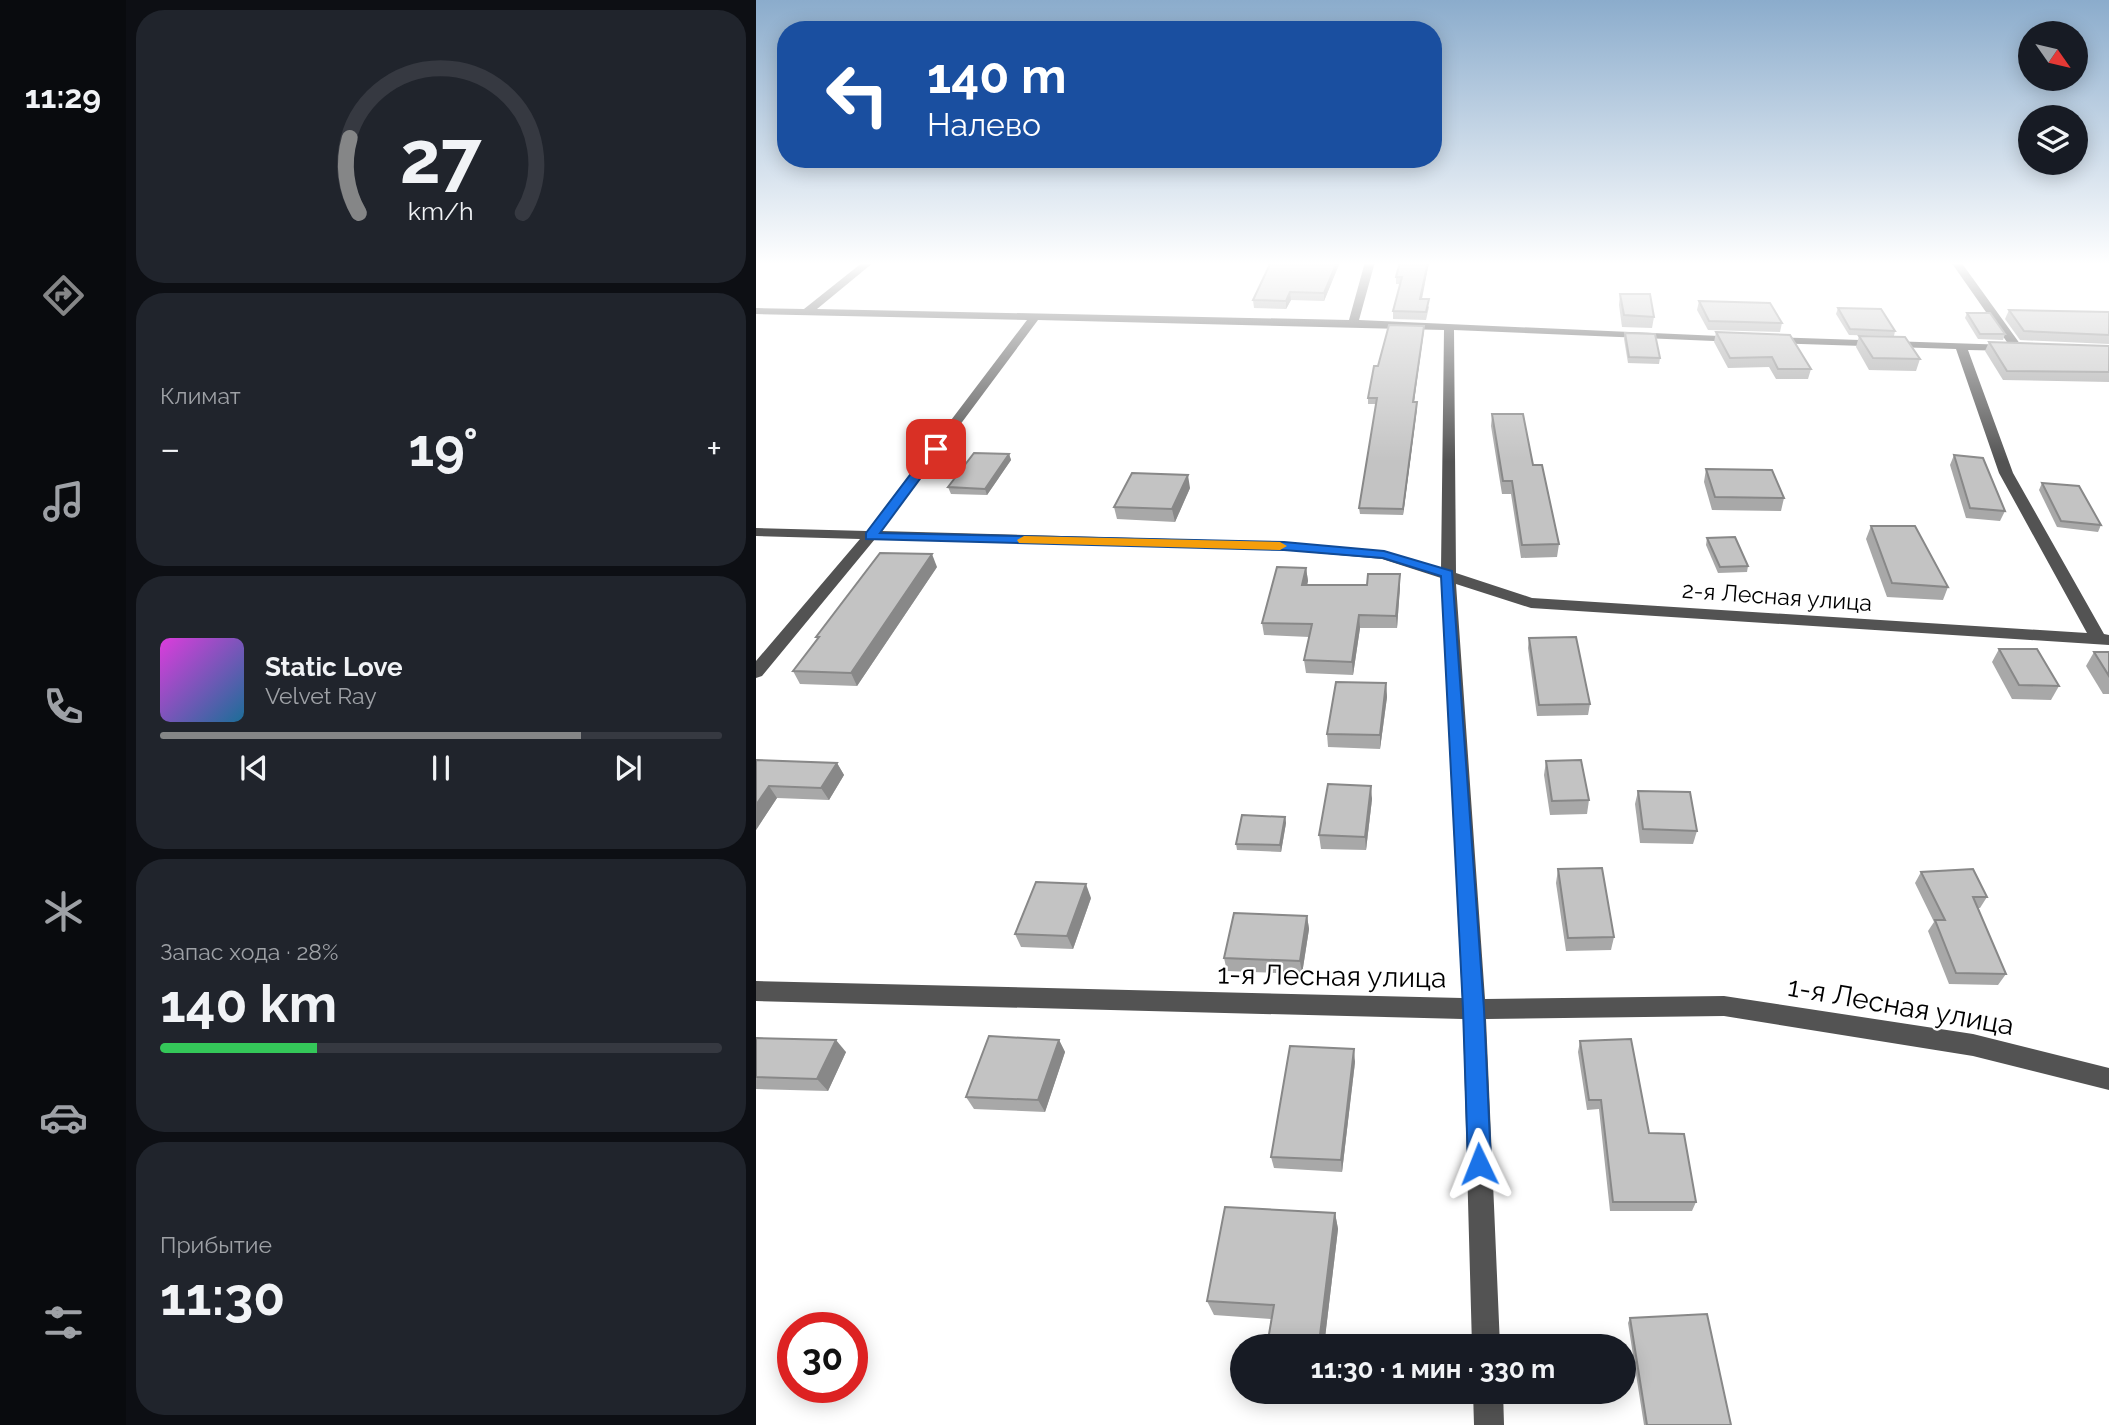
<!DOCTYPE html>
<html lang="ru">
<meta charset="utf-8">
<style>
body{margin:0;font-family:Raleway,sans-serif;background:#20242c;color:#f1f3f6;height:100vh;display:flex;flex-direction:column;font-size:26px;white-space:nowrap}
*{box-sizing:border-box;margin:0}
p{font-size:23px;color:#9ea1a6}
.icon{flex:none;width:38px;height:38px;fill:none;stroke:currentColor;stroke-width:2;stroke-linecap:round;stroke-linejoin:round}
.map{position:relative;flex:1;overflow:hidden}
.details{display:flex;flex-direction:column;gap:10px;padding:10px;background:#0d0f14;width:630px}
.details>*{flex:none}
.banner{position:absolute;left:21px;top:21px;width:665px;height:147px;border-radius:28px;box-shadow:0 4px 18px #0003;background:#1a4fa0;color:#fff;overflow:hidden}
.needle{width:46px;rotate:124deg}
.fabs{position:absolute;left:1262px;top:21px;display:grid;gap:14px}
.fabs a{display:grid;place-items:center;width:70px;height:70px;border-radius:50%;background:#171b24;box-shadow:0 4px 18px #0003;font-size:35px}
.speed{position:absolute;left:21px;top:1312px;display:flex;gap:14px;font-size:35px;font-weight:700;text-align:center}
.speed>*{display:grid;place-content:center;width:91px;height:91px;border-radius:50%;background:#171b24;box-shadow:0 4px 18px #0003;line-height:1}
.speed .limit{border:10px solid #d22;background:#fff;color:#111}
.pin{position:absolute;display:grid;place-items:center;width:60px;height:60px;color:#fff;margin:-30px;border-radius:14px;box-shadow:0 4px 10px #0006}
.me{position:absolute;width:77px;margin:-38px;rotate:358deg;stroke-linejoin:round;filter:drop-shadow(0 0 5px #0008)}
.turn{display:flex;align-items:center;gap:24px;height:147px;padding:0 35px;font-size:32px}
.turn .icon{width:91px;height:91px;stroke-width:2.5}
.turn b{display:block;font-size:49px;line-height:60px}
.big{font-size:52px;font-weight:700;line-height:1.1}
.details .card{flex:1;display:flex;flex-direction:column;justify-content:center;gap:10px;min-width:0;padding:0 24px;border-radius:28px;background:#20242c}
.details .dial{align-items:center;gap:0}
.dial svg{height:182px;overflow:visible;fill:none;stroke:#363941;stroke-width:7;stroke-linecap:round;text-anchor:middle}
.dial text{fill:#f1f3f6;stroke:none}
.song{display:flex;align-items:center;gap:21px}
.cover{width:84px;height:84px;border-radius:10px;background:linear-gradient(135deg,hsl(300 70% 55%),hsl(200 70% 35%))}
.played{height:7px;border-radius:4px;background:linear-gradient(90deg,#858687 75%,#363941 75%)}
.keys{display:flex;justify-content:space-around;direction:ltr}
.heat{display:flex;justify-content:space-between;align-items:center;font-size:38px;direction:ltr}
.charge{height:10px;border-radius:5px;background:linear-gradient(90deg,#34c759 28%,#363941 0)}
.trip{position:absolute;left:474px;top:1334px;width:406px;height:70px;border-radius:35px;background:#171b24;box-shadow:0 4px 18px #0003;font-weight:700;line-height:70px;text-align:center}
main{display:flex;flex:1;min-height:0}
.tabs{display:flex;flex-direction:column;width:126px;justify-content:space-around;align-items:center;background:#090b0e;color:#9ea1a6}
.tabs .icon{width:49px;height:49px}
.tabs .on{color:#858687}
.tabs b{font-size:32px;color:#f1f3f6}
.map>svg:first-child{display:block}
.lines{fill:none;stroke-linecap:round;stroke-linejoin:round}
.minor{fill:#535353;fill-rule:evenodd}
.wall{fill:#a8a8a8}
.shaded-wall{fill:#888}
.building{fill:#c3c3c3;stroke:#888;stroke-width:2}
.route{fill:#1a73e8;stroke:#114b97;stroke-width:2}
.slow{fill:#f59e0b}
.labels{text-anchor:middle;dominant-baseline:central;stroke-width:5;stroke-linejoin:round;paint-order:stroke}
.street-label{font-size:23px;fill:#000;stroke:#fff}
.near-street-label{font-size:28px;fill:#000;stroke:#fff}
</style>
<main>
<nav class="tabs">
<b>11:29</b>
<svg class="icon on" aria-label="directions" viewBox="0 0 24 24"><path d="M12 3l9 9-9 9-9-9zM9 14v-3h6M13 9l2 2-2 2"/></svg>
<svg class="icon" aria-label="music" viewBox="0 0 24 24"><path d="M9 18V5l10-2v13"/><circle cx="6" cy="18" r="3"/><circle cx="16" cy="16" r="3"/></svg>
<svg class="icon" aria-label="phone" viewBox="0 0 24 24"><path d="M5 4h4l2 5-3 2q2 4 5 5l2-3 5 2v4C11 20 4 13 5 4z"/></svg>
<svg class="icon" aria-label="climate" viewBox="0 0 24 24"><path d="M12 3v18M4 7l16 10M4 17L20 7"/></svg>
<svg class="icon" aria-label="car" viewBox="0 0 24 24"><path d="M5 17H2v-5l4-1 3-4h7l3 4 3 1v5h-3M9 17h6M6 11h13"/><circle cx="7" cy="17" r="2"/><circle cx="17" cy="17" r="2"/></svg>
<svg class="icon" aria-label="filters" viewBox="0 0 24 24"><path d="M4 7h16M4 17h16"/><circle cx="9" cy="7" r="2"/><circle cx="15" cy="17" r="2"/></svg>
</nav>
<section class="details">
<div class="card dial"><svg viewBox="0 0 100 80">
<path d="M14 69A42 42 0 1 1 86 69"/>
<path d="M14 69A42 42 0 0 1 10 36" stroke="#858687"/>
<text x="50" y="56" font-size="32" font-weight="700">27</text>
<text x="50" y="72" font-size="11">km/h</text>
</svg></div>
<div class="card"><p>Климат</p>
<div class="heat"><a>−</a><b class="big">19°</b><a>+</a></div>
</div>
<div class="card">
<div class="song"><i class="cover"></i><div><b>Static Love</b><p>Velvet Ray</p></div></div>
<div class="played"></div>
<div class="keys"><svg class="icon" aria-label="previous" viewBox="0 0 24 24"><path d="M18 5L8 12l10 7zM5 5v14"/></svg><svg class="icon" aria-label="pause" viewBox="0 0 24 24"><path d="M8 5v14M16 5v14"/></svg><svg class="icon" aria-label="next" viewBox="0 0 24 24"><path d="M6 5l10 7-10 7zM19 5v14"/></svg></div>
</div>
<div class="card"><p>Запас хода · 28%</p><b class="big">140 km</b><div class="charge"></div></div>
<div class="card"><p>Прибытие</p><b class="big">11:30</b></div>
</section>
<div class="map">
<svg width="1353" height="1425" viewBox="0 0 1353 1425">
<rect width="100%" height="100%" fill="#fff"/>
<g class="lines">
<g class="minor">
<path d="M107,262H118L61,309L593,320L609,262H619L603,320L986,337L987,339L982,342L698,330L700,573L776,598L1331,633L1243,473L1200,349L1014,343L1009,340L1014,337L1253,345L1195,262H1205L1267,348L1261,351L1212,350L1257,473L1348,634L1353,635V645L775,608L700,584L729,999L968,996L1217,1034L1353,1068V1090L1217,1056L968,1016L730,1019L744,1346H716L707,1019L0,1001V981L706,998L685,578L626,559L528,550L119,539L6,676L0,678V661L104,539L0,536V528L111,531L271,320L0,314V308L48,309ZM282,320L688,330L685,569L628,551L528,542L125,531Z"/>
<polygon points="717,1391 747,1391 748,1425 718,1425"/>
</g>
</g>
<g class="wall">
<polygon points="515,262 584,262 568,301 535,300 530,309 498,308 497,300"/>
<polygon points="673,262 666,299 673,307 670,320 637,319 637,311 644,284 640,284 640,277"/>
<polygon points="864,262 897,262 897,263"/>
<polygon points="864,294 898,317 896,328 866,327 863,305"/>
<polygon points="943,301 1026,323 1024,332 952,330 941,310"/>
<polygon points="1082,308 1139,331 1138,336 1093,335 1080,314"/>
<polygon points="1253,310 1353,312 1353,344 1264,340 1249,319"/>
<polygon points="1211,313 1249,334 1247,340 1222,339 1209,318"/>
<polygon points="668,326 658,402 661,408 647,515 604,514 603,508 620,404 612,404 612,398 622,366"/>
<polygon points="960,332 1055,369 1052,379 1020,379 1013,367 972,368 958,342"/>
<polygon points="869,333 904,358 903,364 872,363 868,339"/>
<polygon points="1103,336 1164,359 1160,371 1113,370 1100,347"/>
<polygon points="1233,342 1353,346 1353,382 1247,380 1229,351"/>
<polygon points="736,414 777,465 803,544 801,557 765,558 755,494 746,494 735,426"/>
<polygon points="253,454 255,460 231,495 195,494 192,487"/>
<polygon points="1198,455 1249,511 1244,521 1210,518 1194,465"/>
<polygon points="950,469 1028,498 1025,511 956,510 948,482"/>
<polygon points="1286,483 1345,525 1342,532 1301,527 1283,490"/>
<polygon points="434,488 419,522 361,519 358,507"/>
<polygon points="1115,526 1192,587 1187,600 1131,597 1110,539"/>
<polygon points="951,538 992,566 991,572 962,573 950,545"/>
<polygon points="181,567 101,686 44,684 37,671 61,639 60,637"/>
<polygon points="550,568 552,581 551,585 644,587 641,628 604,628 597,675 550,673 548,660 553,637 508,635 506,623"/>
<polygon points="773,638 834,704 832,715 781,716 772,648"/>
<polygon points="1243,649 1303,686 1295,700 1256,699 1236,662"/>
<polygon points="1338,652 1353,652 1353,694 1347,694 1330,666"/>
<polygon points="630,683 631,697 624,749 572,747 571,734"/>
<polygon points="0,760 81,763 88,775 73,800 21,798 0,830"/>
<polygon points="790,761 833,800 831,814 794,815 788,775"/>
<polygon points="882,791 941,831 937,844 884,843 879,804"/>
<polygon points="616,799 610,850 565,849 563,835"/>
<polygon points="529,817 530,823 525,852 481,850 480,844"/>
<polygon points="802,869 858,937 855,950 810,951 800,883"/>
<polygon points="1165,872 1231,897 1224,908 1221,908 1250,974 1242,985 1193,984 1172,931 1178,922 1159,883"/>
<polygon points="335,898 317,949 265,947 259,934"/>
<polygon points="551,916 553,929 546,974 471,971 468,958"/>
<polygon points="0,1038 90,1052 72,1091 0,1089"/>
<polygon points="303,1040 309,1052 289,1112 218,1109 210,1097"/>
<polygon points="824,1041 893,1133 940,1202 936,1211 854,1211 843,1109 831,1110 822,1052"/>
<polygon points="599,1062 586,1172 518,1168 515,1157"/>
<polygon points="579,1213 582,1229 568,1346 514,1346 512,1340 515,1319 458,1315 451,1301"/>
<polygon points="874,1318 975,1425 888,1425 872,1323"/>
</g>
<g class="shaded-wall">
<polygon points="581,262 584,262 568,301 568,293"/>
<polygon points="672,262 673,262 664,307 664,299"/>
<polygon points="534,292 535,300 530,309 530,301"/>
<polygon points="668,326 668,331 657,408 657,402"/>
<polygon points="661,402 661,408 647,515 647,509"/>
<polygon points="253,454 255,460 231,495 229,489"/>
<polygon points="432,475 434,488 419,522 416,509"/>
<polygon points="176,554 181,567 101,686 95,673"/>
<polygon points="550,568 552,581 548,597 546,585"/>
<polygon points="644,574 644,587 641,628 640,616"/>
<polygon points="603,615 604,628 597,675 596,662"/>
<polygon points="630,683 631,697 624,749 624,735"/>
<polygon points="81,763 88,775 73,800 65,788"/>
<polygon points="13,786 21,798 0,830 0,805"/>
<polygon points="615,786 616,799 610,850 609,837"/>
<polygon points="529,817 530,823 525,852 524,845"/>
<polygon points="330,884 335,898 317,949 311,936"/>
<polygon points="551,916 553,929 546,974 544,961"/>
<polygon points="80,1040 90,1052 72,1091 61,1079"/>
<polygon points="303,1040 309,1052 289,1112 282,1100"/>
<polygon points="598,1049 599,1062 586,1172 585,1160"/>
<polygon points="579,1213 582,1229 568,1346 564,1346 563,1343"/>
</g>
<g class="building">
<polygon points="515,262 581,262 568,293 534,292 530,301 497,300"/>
<polygon points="644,262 672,262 664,299 673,299 670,312 637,311 646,277 640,277"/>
<polygon points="864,294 894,294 898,317 868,315"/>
<polygon points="943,301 1014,303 1026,323 953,321"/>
<polygon points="1082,308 1125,309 1139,331 1094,329"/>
<polygon points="1253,310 1353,312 1353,335 1268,331"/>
<polygon points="1211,313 1234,313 1249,334 1224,334"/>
<polygon points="633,325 668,326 657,402 661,402 647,509 603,508 621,398 612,398 618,366 622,366"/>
<polygon points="960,332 1034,335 1055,369 1022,369 1016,357 974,358"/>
<polygon points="869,333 899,334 904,358 873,357"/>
<polygon points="1103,336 1149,337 1164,359 1117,358"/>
<polygon points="1233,342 1353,346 1353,372 1251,371"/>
<polygon points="736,414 767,414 777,465 786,465 803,544 766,545 756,481 747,481"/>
<polygon points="218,453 253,454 229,489 192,487"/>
<polygon points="1198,455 1227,458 1249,511 1214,508"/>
<polygon points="950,469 1016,470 1028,498 959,497"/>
<polygon points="376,473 432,475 416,509 358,507"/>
<polygon points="1286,483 1323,486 1345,525 1305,521"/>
<polygon points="1115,526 1159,526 1192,587 1136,583"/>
<polygon points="979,537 992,566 964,567 951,538"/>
<polygon points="124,553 176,554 95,673 37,671 63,637 60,637"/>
<polygon points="521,567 550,568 546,585 611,585 612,574 644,574 640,616 603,615 596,662 548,660 556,624 506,623"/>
<polygon points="820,637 834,704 783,705 773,638"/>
<polygon points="1243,649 1281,649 1303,686 1263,685"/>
<polygon points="1338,652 1353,652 1353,676"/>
<polygon points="580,682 630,683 624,735 571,734"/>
<polygon points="0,760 81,763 65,788 13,786 0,805"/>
<polygon points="825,760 833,800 796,801 790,761"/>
<polygon points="572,784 615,786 609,837 563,835"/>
<polygon points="882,791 934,792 941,831 887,829"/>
<polygon points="486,815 529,817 524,845 480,844"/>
<polygon points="846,868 858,937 812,938 802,869"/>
<polygon points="1217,869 1231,897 1217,897 1250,974 1200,973 1179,920 1189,920 1165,872"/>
<polygon points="280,882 330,884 311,936 259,934"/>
<polygon points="478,913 551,916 544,961 468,958"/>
<polygon points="233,1036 303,1040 282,1100 210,1097"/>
<polygon points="0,1038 80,1040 61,1079 0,1077"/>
<polygon points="875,1039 893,1133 928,1134 940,1202 857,1202 845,1100 833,1100 824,1041"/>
<polygon points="534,1046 598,1049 585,1160 515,1157"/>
<polygon points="469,1207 579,1213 563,1343 512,1340 518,1305 451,1301"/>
<polygon points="951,1314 975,1425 891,1425 874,1318"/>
</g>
<linearGradient id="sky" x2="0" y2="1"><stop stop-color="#8baccc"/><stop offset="0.57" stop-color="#fff"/><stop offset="1" stop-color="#fff" stop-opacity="0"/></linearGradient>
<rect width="1353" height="462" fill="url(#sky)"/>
<polygon class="route" points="180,445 186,449 124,533 528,542 628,551 696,571 728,1009 735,1164 731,1173 723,1176 715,1173 712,1164 707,1009 685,576 627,558 528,550 110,539 110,533 176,446"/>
<polygon class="slow" points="268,536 524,542 531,546 524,550 263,543 261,540"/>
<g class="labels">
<g class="street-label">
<text transform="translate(1021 596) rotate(4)">2-я Лесная улица</text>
</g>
<g class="near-street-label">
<text transform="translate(576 976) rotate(1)">1-я Лесная улица</text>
<text transform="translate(1145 1006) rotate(10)">1-я Лесная улица</text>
</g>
</g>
</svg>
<div class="fabs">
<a><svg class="needle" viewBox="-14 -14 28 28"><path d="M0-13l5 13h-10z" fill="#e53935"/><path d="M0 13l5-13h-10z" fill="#9ea1a6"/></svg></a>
<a><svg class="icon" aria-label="layers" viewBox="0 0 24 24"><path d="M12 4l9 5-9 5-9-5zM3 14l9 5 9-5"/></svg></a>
</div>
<div class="speed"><div class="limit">30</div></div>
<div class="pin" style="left:180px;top:449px;background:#d93025"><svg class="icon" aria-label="arrive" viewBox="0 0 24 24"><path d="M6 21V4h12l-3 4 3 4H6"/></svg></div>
<svg class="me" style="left:723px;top:1164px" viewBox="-20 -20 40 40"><path d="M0-17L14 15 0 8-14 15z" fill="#1a73e8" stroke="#fff" stroke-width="4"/></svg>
<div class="trip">11:30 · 1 мин · 330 m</div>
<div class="banner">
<div class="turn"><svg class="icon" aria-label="left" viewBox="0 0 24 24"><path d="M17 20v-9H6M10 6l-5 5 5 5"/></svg><div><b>140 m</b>Налево</div></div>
</div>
</div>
</main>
